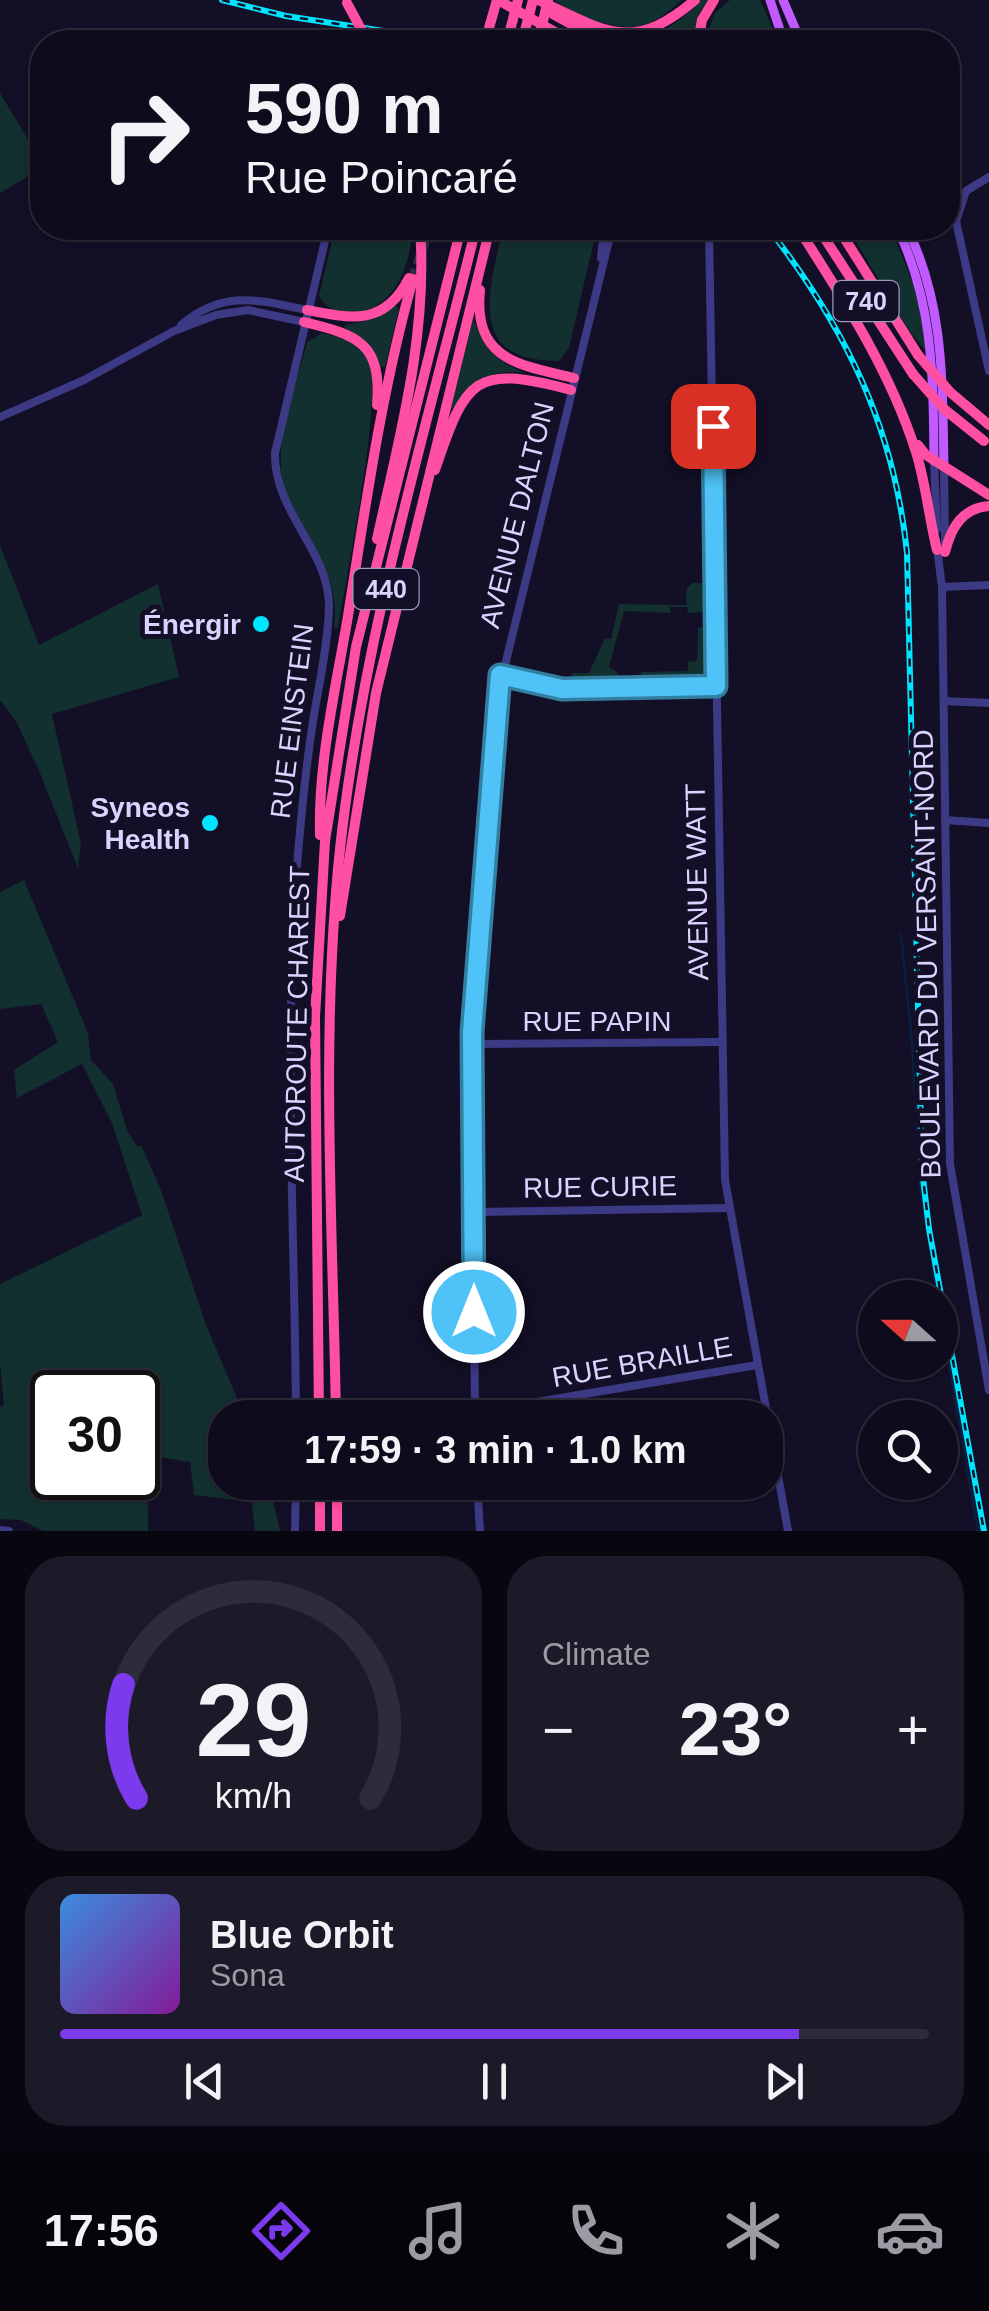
<!DOCTYPE html>
<meta charset="utf-8">
<style>
body{margin:0;font-family:Helvetica,sans-serif;background:#1c1929;color:#f1f3f6;height:100vh;display:flex;flex-direction:column;font-size:38px;white-space:nowrap}
*{box-sizing:border-box;margin:0}
p{font-size:32px;color:#9b9ba3}
.icon{flex:none;width:55px;height:55px;fill:none;stroke:currentColor;stroke-width:2;stroke-linecap:round;stroke-linejoin:round}
.map{position:relative;height:1531px;overflow:hidden}
.details{display:flex;flex-direction:column;gap:25px;padding:25px;background:#08060f;flex:1}
.details>*{flex:none}
.guide{position:absolute;left:30px;top:30px;width:930px;height:210px;border-radius:40px;box-shadow:0 2px 8px #0004,0 0 0 2px #2e2b3b;background:#0e0b1c;color:#f1f3f6;overflow:hidden}
.needle{width:65px;rotate:291deg}
.buttons{position:absolute;left:858px;top:1280px;display:grid;gap:20px}
.buttons a{display:grid;place-items:center;width:100px;height:100px;border-radius:50%;background:#0e0b1c;box-shadow:0 2px 8px #0004,0 0 0 2px #2e2b3b;font-size:50px}
.speed{position:absolute;left:30px;top:1370px;display:flex;gap:20px;font-size:50px;font-weight:700;text-align:center}
.speed>*{display:grid;place-content:center;width:130px;height:130px;border-radius:50%;background:#0e0b1c;box-shadow:0 2px 8px #0004,0 0 0 2px #2e2b3b;line-height:1}
.speed .limit{border:5px solid #111;border-radius:15px;background:#fff;color:#111}
.pin{position:absolute;display:grid;place-items:center;width:85px;height:85px;color:#fff;margin:-42px;border-radius:20px;box-shadow:0 5px 15px #0006}
.me{position:absolute;width:110px;margin:-55px;rotate:0deg;stroke-linejoin:round;filter:drop-shadow(0 0 8px #0008)}
.turn{display:flex;align-items:center;gap:35px;height:210px;padding:0 50px;font-size:45px}
.turn .icon{width:130px;height:130px;stroke-width:2.5}
.turn b{display:block;font-size:70px;line-height:85px}
.big{font-size:75px;font-weight:700;line-height:1.1}
.details .tile{flex:1;display:flex;flex-direction:column;justify-content:center;gap:15px;min-width:0;padding:0 35px;border-radius:40px;background:#1c1929}
.details .dial{align-items:center;gap:0}
.dial svg{height:260px;overflow:visible;fill:none;stroke:#2e2b3b;stroke-width:7;stroke-linecap:round;text-anchor:middle}
.dial text{fill:#f1f3f6;stroke:none}
.song{display:flex;align-items:center;gap:30px}
.cover{width:120px;height:120px;border-radius:15px;background:linear-gradient(135deg,hsl(210 70% 55%),hsl(290 70% 35%))}
.played{height:10px;border-radius:5px;background:linear-gradient(90deg,#7c3aed 85%,#2e2b3b 85%)}
.keys{display:flex;justify-content:space-around;direction:ltr}
.heat{display:flex;justify-content:space-between;align-items:center;font-size:55px;direction:ltr}
.details .tiles{flex:1;display:grid;gap:25px;grid-template-columns:1fr 1fr}
.tile:last-child{grid-column:span 2}
.trip{position:absolute;left:208px;top:1400px;width:575px;height:100px;border-radius:40px;background:#0e0b1c;box-shadow:0 2px 8px #0004,0 0 0 2px #2e2b3b;font-weight:700;line-height:100px;text-align:center}
.tab-bar{display:flex;height:160px;justify-content:space-around;align-items:center;background:#06040b;color:#9b9ba3}
.tab-bar .icon{width:70px;height:70px}
.tab-bar .active{color:#7c3aed}
.tab-bar b{font-size:45px;color:#f1f3f6}
.map>svg:first-child{display:block}
.green{fill:#12302f;fill-rule:evenodd}
.lines{fill:none;stroke-linecap:round;stroke-linejoin:round}
.stream{stroke:#0a1f44;stroke-width:2.5}
.highway-tunnel{stroke:#312d47;stroke-width:10;stroke-dasharray:10 5;stroke-linecap:butt}
.minor{stroke:#3d3a85;stroke-width:8}
.major{stroke:#c25bff;stroke-width:9}
.highway{stroke:#ff4fa3;stroke-width:10}
.rail-casing{stroke:#00e5ff;stroke-width:6}
.rail{stroke:#130f26;stroke-width:2.5;stroke-dasharray:8;stroke-linecap:butt}
.highway-bridge{stroke:#ff4fa3;stroke-width:10}
.route-casing{stroke:#337fa1;stroke-width:25}
.route{stroke:#4fc3f7;stroke-width:18}
.poi-dot{fill:#00e5ff;stroke:#130f26;stroke-width:4}
.labels{text-anchor:middle;dominant-baseline:central;stroke-width:10;stroke-linejoin:round;paint-order:stroke}
.shield{fill:#130f26;stroke:#9e99be;stroke-width:2.5}
.shield-label{font-size:25px;font-weight:bold;fill:#d9d4ff}
.street-label{font-size:28px;fill:#d9d4ff;stroke:#130f26}
.poi-label{font-size:28px;font-weight:bold;fill:#d9d4ff;stroke:#130f26;text-anchor:end}
</style>
<div class="map">
<svg width="989" height="1531" viewBox="0 0 989 1531">
<rect width="100%" height="100%" fill="#130f26"/>
<g class="green">
<path d="M555,0H682C652,27 636,33 596,21C582,17 565,9 555,0Z"/>
<path d="M701,0H708L699,15L693,42L617,41L619,37C654,41 678,25 701,0Z"/>
<polygon points="730,0 760,0 779,42 705,42 714,14"/>
<polygon points="0,93 36,153 27,177 0,193"/>
<path d="M335,228H412C412,265 391,318 345,312C332,310 325,307 319,296Z"/>
<path d="M503,228H597L569,348L559,361C464,362 490,288 503,228Z"/>
<polygon points="848,228 891,228 917,294 927,353 908,329"/>
<polygon points="395,306 399,308 385,367 381,367 366,341 344,328 346,325 377,318"/>
<path d="M473,319L489,350L506,364L525,373C490,368 473,383 454,409L451,408Z"/>
<path d="M322,333C340,337 358,342 368,359C385,390 345,582 338,628H334C342,559 292,535 282,478C275,434 297,384 307,342Z"/>
<polygon points="0,545 39,645 158,584 179,677 52,714 81,844 78,868 40,773 16,721 0,700"/>
<polygon points="693,583 707,583 706,612 688,613 687,607 670,607 670,613 624,611 609,667 618,673 618,678 570,681 572,673 589,673 605,638 611,639 619,604 686,605 687,588"/>
<polygon points="705,626 708,670 703,677 640,679 641,672 688,671 688,662 697,661 698,628"/>
<path d="M24,880L88,1033L91,1060L113,1084L127,1130L136,1145L142,1147L161,1190L206,1325L245,1417L225,1418V1482L269,1483L280,1531H255L252,1502L194,1495L190,1462L141,1454L148,1501V1531H43L21,1520L0,1519V1407L4,1405L0,1363V1284L142,1215L112,1123L82,1064L17,1098L14,1070L58,1042L41,1004L0,1009V892ZM52,1392H138V1478H52Z"/>
</g>
<g class="lines">
<g class="stream">
<polyline points="901,934 912,1042 920,1185 938,1298"/>
<polyline points="940,1312 978,1531"/>
</g>
<polyline class="highway-tunnel" points="413,279 429,228"/>
<g class="minor">
<polyline points="989,177 966,191 956,221 989,371"/>
<polyline points="709,228 725,1180 788,1531"/>
<polyline points="601,258 604,228"/>
<path d="M181,325C224,289 257,300 307,310"/>
<polyline points="0,417 84,380 174,331 216,315 248,310 304,322"/>
<polyline points="934,461 937,529"/>
<polyline points="944,466 945,544"/>
<polyline points="937,548 942,587 950,1164 989,1390"/>
<polyline points="942,587 989,585"/>
<polyline points="500,675 562,689 716,686"/>
<polyline points="944,701 989,703"/>
<polyline points="945,820 989,823"/>
<polyline points="472,1044 722,1042"/>
<polyline points="473,1212 729,1208"/>
<polyline points="474,1407 513,1406 757,1365"/>
<path d="M296,1418C295,1238 284,1058 296,879C300,826 305,773 313,721C319,684 328,645 329,608C330,550 274,514 275,453L328,228"/>
<polyline points="475,1418 472,1044 498,694 612,228"/>
<polyline points="477,1482 480,1531"/>
<polyline points="0,1530 9,1531"/>
<polyline points="295,1531 296,1482"/>
</g>
<g class="major">
<polyline points="770,0 784,42"/>
<polyline points="783,0 801,42"/>
<path d="M897,228C934,303 933,379 934,461"/>
<path d="M907,228C945,305 942,383 944,466"/>
</g>
<g class="highway">
<polyline points="498,0 573,42"/>
<path d="M538,0C605,31 632,54 695,0"/>
<polyline points="553,14 604,42"/>
<polyline points="698,42 702,20 714,0"/>
<path d="M798,228C844,300 890,370 916,452C926,484 929,518 937,550"/>
<polyline points="818,228 913,374"/>
<polyline points="838,228 918,355"/>
<path d="M480,290C473,360 519,365 574,378"/>
<path d="M307,310C352,319 385,326 409,278"/>
<path d="M304,322C358,335 382,343 377,405"/>
<polyline points="918,445 926,455 989,495"/>
<path d="M435,470C466,378 474,364 571,390"/>
<path d="M377,539C400,435 428,334 420,228"/>
<path d="M945,552C951,528 962,508 989,506"/>
<path d="M320,835C318,762 336,687 348,616C366,503 382,389 413,279"/>
<polyline points="340,916 376,693 490,228"/>
<polyline points="319,1418 315,1017 325,841 356,647 461,228"/>
<path d="M336,1418C333,1229 320,1037 340,849C363,638 425,433 476,228"/>
<polyline points="320,1482 320,1531"/>
<polyline points="337,1482 337,1531"/>
</g>
<defs>
<g id="rail">
<polyline points="222,0 286,16 455,42"/>
<polyline points="329,42 369,35"/>
<path d="M768,228C845,327 894,426 907,553L922,1169L929,1229L984,1531"/>
</g>
</defs>
<use href="#rail" class="rail-casing"/>
<use href="#rail" class="rail"/>
<g class="highway-bridge">
<polyline points="347,3 368,42"/>
<polyline points="485,42 497,0"/>
<polyline points="507,42 518,0"/>
<polyline points="522,42 533,0"/>
<polyline points="538,42 548,0"/>
<polyline points="918,355 950,392 989,425"/>
<polyline points="913,374 944,409 984,441"/>
</g>
</g>
<g class="lines">
<defs>
<polyline id="route" points="474,1312 472,1032 500,675 562,689 716,686 713,426"/>
</defs>
<use href="#route" class="route-casing"/>
<use href="#route" class="route"/>
</g>
<g class="poi-dot">
<circle cx="261" cy="624" r="10"/>
<circle cx="210" cy="823" r="10"/>
</g>
<g class="labels">
<g class="shield">
<rect x="833.5" y="281" width="65" height="40" rx="8"/>
<rect x="353.5" y="569" width="65" height="40" rx="8"/>
</g>
<g class="shield-label">
<text x="866" y="301">740</text>
<text x="386" y="589">440</text>
</g>
<g class="street-label">
<text transform="translate(517 515) rotate(-76)">AVENUE DALTON</text>
<text transform="translate(292 721) rotate(-83)">RUE EINSTEIN</text>
<text transform="translate(697 882) rotate(-91)">AVENUE WATT</text>
<text transform="translate(927 954) rotate(-91)">BOULEVARD DU VERSANT-NORD</text>
<text x="597" y="1021">RUE PAPIN</text>
<text transform="translate(297 1024) rotate(-89)">AUTOROUTE CHAREST</text>
<text transform="translate(600 1187) rotate(-1)">RUE CURIE</text>
<text transform="translate(642 1362) rotate(-10)">RUE BRAILLE</text>
</g>
<g class="poi-label">
<text x="241" y="624">Énergir</text>
<text x="190" y="807">Syneos<tspan x="190" dy="32">Health</tspan></text>
</g>
</g>
</svg>
<div class="buttons">
<a><svg class="needle" viewBox="-14 -14 28 28"><path d="M0-13l5 13h-10z" fill="#e53935"/><path d="M0 13l5-13h-10z" fill="#9b9ba3"/></svg></a>
<a><svg class="icon" aria-label="search" viewBox="0 0 24 24"><circle cx="10" cy="10" r="6"/><path d="M15 15l6 6"/></svg></a>
</div>
<div class="speed"><div class="limit">30</div></div>
<div class="pin" style="left:713px;top:426px;background:#d93025"><svg class="icon" aria-label="arrive" viewBox="0 0 24 24"><path d="M6 21V4h12l-3 4 3 4H6"/></svg></div>
<svg class="me" style="left:474px;top:1312px" viewBox="-20 -20 40 40"><circle r="17" fill="#4fc3f7" stroke="#fff" stroke-width="3"/><path d="M0-11L8 9 0 5-8 9z" fill="#fff"/></svg>
<div class="trip">17:59 · 3 min · 1.0 km</div>
<div class="guide">
<div class="turn"><svg class="icon" aria-label="right" viewBox="0 0 24 24"><path d="M7 20v-9h11M14 6l5 5-5 5"/></svg><div><b>590 m</b>Rue Poincaré</div></div>
</div>
</div>
<section class="details">
<div class="tiles">
<div class="tile dial"><svg viewBox="0 0 100 80">
<path d="M14 69A42 42 0 1 1 86 69"/>
<path d="M14 69A42 42 0 0 1 10 34" stroke="#7c3aed"/>
<text x="50" y="56" font-size="32" font-weight="700">29</text>
<text x="50" y="72" font-size="11">km/h</text>
</svg></div>
<div class="tile"><p>Climate</p>
<div class="heat"><a>−</a><b class="big">23°</b><a>+</a></div>
</div>
<div class="tile">
<div class="song"><i class="cover"></i><div><b>Blue Orbit</b><p>Sona</p></div></div>
<div class="played"></div>
<div class="keys"><svg class="icon" aria-label="previous" viewBox="0 0 24 24"><path d="M18 5L8 12l10 7zM5 5v14"/></svg><svg class="icon" aria-label="pause" viewBox="0 0 24 24"><path d="M8 5v14M16 5v14"/></svg><svg class="icon" aria-label="next" viewBox="0 0 24 24"><path d="M6 5l10 7-10 7zM19 5v14"/></svg></div>
</div>
</div>
</section>
<nav class="tab-bar">
<b>17:56</b>
<svg class="icon active" aria-label="directions" viewBox="0 0 24 24"><path d="M12 3l9 9-9 9-9-9zM9 14v-3h6M13 9l2 2-2 2"/></svg>
<svg class="icon" aria-label="music" viewBox="0 0 24 24"><path d="M9 18V5l10-2v13"/><circle cx="6" cy="18" r="3"/><circle cx="16" cy="16" r="3"/></svg>
<svg class="icon" aria-label="phone" viewBox="0 0 24 24"><path d="M5 4h4l2 5-3 2q2 4 5 5l2-3 5 2v4C11 20 4 13 5 4z"/></svg>
<svg class="icon" aria-label="climate" viewBox="0 0 24 24"><path d="M12 3v18M4 7l16 10M4 17L20 7"/></svg>
<svg class="icon" aria-label="car" viewBox="0 0 24 24"><path d="M5 17H2v-5l4-1 3-4h7l3 4 3 1v5h-3M9 17h6M6 11h13"/><circle cx="7" cy="17" r="2"/><circle cx="17" cy="17" r="2"/></svg>
</nav>
